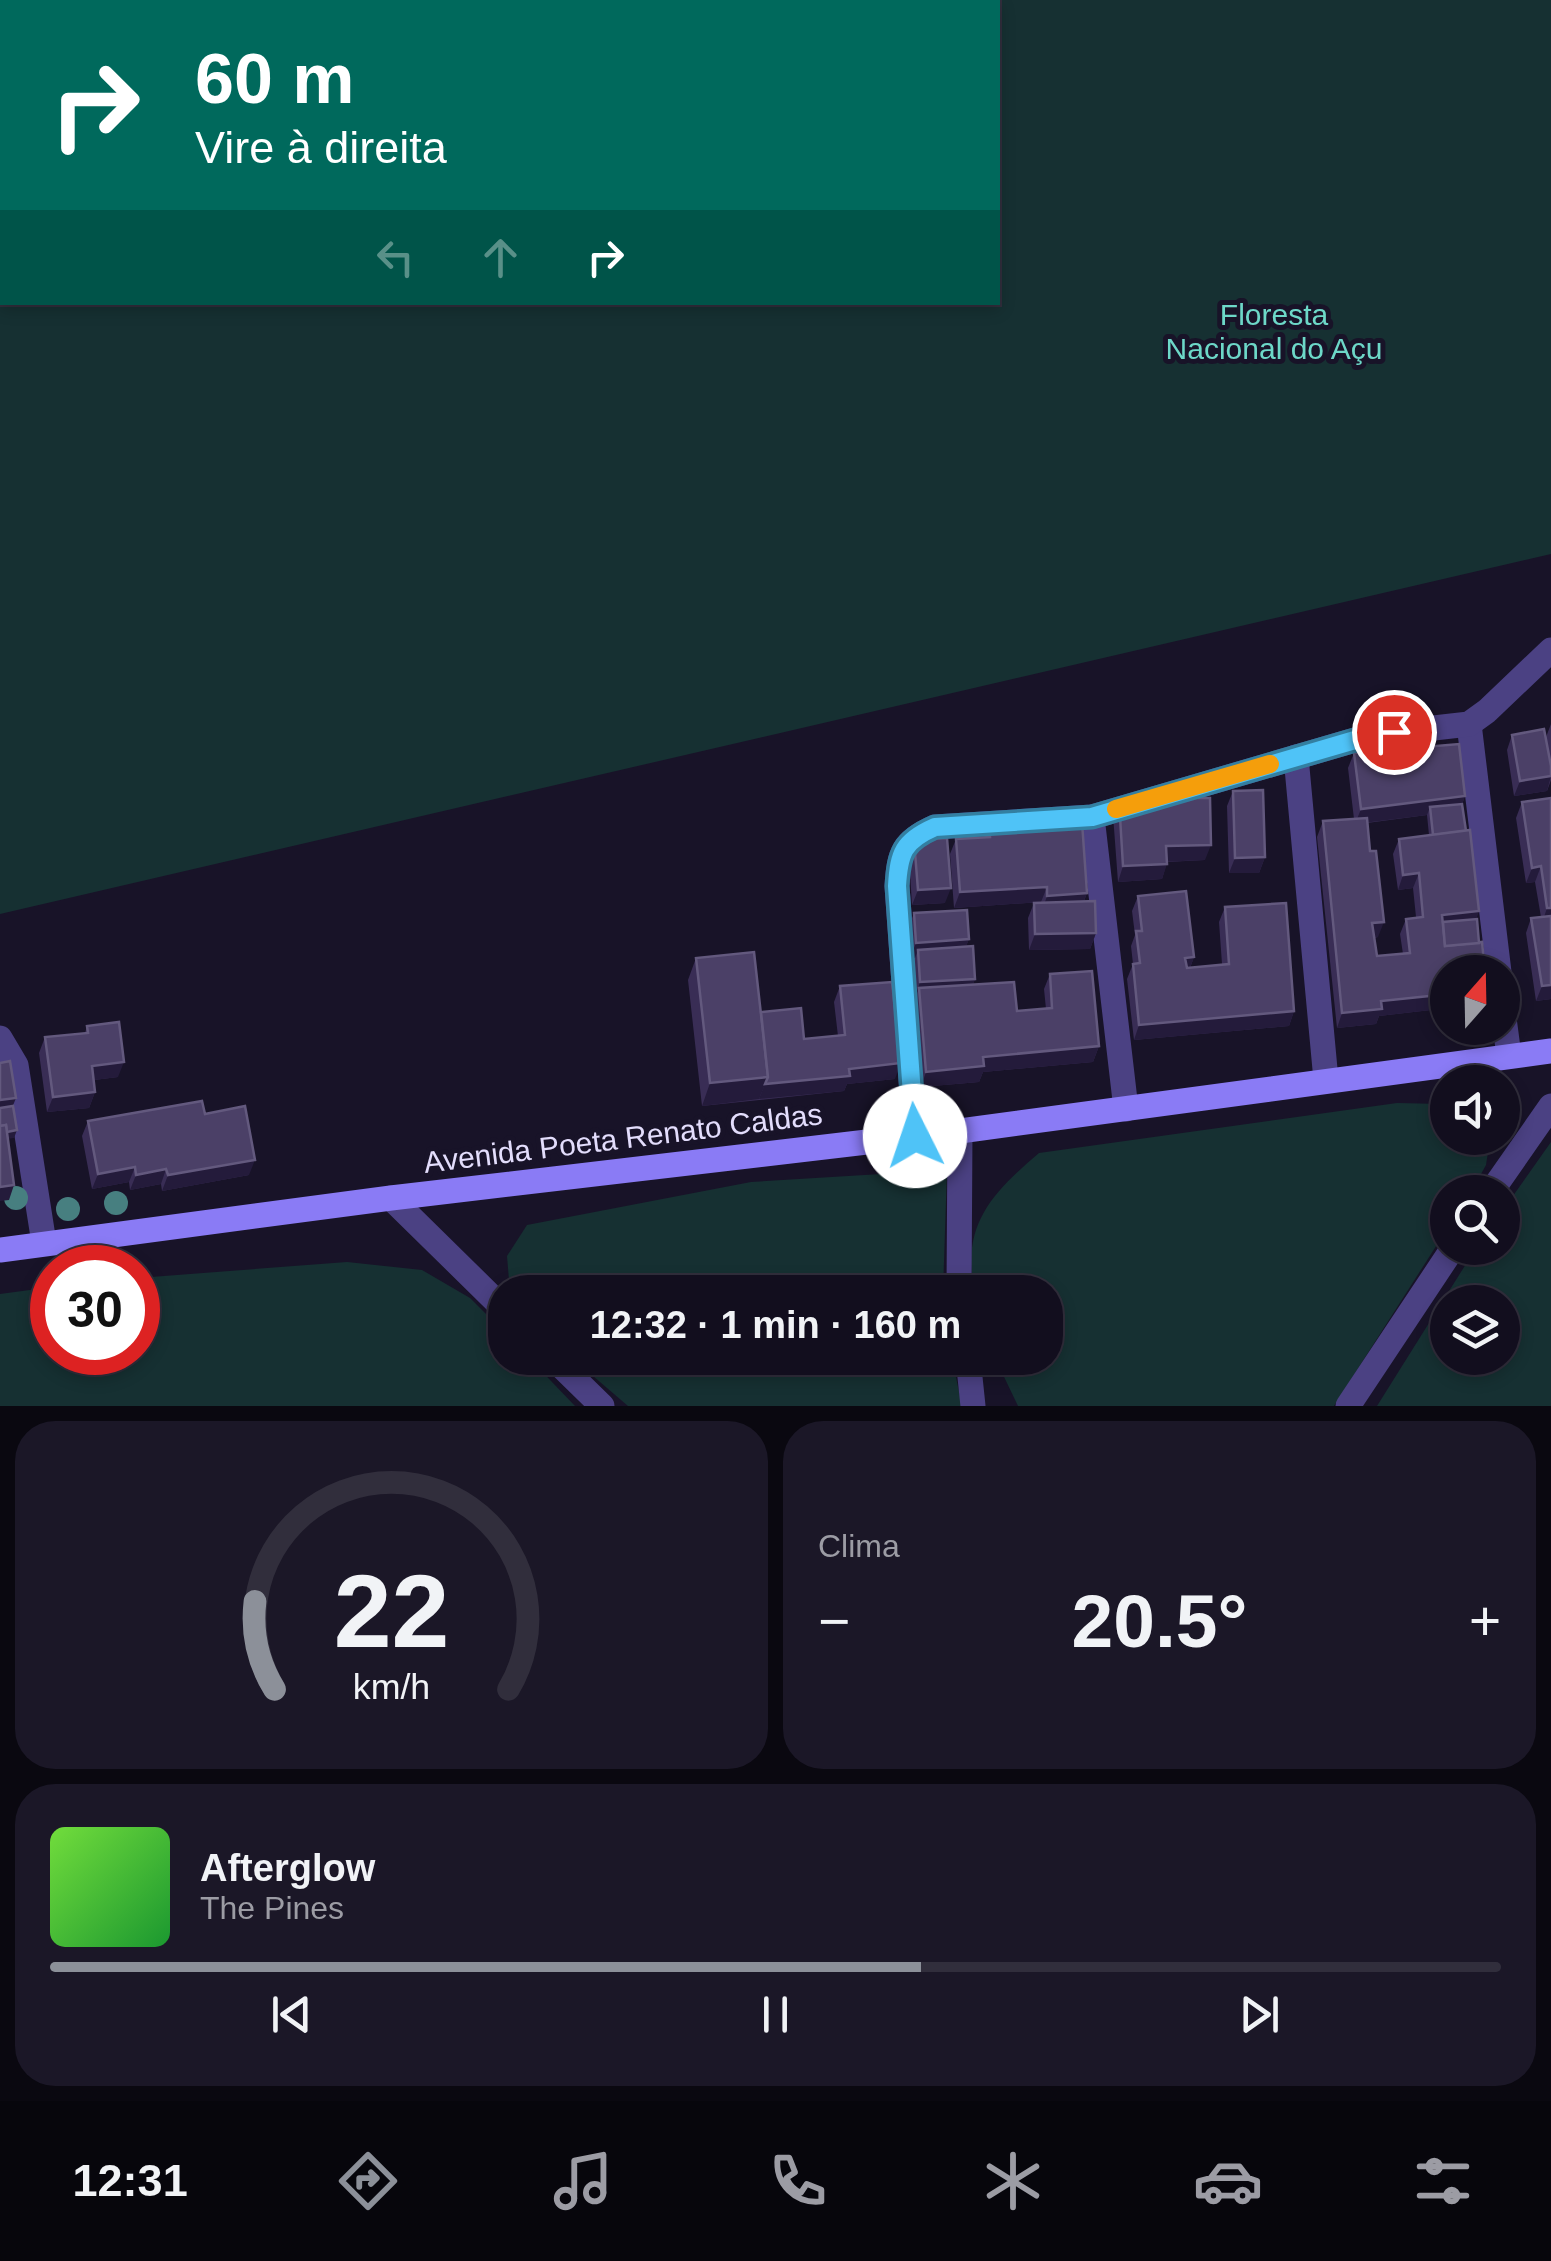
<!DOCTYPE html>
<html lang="pt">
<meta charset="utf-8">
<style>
body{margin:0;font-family:Helvetica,sans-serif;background:#1b1727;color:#f1f3f6;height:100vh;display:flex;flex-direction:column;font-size:38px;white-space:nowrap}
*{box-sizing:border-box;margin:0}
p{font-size:32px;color:#9c9ca4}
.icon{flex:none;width:55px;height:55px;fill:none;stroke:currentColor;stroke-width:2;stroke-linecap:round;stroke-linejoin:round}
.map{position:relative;height:1406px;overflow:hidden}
.side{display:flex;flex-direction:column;gap:15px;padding:15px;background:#0a0810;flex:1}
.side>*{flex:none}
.banner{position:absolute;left:0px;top:0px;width:1000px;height:305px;box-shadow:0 5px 15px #0003,0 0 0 2px #312e3c;background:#00695c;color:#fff;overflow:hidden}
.needle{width:65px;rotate:20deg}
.fabs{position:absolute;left:1430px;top:955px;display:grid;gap:20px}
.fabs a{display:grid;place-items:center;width:90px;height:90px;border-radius:50%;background:#120e1e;box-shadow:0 5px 15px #0003,0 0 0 2px #312e3c;font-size:50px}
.speed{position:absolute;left:30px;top:1245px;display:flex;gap:20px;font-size:50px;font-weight:700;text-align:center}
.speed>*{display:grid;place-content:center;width:130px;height:130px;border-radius:50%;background:#120e1e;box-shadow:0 5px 15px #0003,0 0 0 2px #312e3c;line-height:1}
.speed .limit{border:15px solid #d22;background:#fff;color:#111}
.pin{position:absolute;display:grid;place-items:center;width:85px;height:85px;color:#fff;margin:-42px;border:5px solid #fff;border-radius:50%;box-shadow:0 2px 10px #0007}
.me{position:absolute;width:110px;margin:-55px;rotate:356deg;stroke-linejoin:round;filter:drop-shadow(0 0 8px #0008)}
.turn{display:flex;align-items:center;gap:35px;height:210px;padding:0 30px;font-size:45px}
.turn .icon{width:130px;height:130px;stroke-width:2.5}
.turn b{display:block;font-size:70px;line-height:85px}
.lanes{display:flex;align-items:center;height:95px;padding:0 30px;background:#0003;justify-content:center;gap:50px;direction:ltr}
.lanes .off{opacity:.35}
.big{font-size:75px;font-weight:600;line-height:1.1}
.side .widget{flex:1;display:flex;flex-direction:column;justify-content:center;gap:15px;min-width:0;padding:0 35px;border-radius:40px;background:#1b1727}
.side .dial{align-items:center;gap:0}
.dial svg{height:260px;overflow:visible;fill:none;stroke:#312e3c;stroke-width:7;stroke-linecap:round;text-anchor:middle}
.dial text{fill:#f1f3f6;stroke:none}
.song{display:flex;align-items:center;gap:30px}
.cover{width:120px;height:120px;border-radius:15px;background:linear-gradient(135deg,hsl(100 70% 55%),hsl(130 70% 35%))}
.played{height:10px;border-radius:5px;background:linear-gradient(90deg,#8c9099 60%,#312e3c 60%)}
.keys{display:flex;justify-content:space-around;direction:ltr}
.heat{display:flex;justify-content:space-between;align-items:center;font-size:55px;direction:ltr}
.side .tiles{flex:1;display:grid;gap:15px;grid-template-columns:1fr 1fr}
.widget:last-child{grid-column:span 2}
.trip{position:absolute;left:488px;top:1275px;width:575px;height:100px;border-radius:40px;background:#120e1e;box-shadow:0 5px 15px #0003,0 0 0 2px #312e3c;font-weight:600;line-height:100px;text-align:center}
.tabs{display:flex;height:160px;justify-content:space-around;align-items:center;background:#07060c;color:#9c9ca4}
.tabs .icon{width:70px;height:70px}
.tabs .selected{color:#8c9099}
.tabs b{font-size:45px;color:#f1f3f6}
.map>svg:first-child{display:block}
.green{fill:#163032;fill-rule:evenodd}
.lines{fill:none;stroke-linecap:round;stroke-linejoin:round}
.street{stroke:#4b4183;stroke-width:25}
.secondary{stroke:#8a7bf5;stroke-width:25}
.tree{fill:#477f80}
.wall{fill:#392d55;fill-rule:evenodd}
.shaded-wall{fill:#241b3b}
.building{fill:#4b4067;stroke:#63597e;stroke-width:2.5}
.route-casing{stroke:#337fa1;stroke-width:25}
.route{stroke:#4fc3f7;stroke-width:18}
.slow{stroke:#f59e0b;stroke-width:18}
.labels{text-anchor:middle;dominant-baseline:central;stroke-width:10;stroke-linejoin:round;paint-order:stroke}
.park-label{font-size:30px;fill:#6dd8c8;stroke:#181328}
.street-label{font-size:30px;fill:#e3ddfc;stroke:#181328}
</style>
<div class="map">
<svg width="1551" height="1406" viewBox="0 0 1551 1406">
<rect width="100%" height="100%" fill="#181328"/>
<g class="green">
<path d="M0,0H1551V554L0,914ZM998,2V302H2V2Z"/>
<path d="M1397,1103L1442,1104L1447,1108L1448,1138L1490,1139L1486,1165L1471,1192H1448L1447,1229L1334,1406H1018L995,1358H1045V1292H975C960,1226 992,1193 1039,1153Z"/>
<path d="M1551,1142V1406H1377L1476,1248H1502L1503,1210ZM1502,1302V1358H1448V1302Z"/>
<polygon points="947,1170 943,1292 510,1292 507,1256 527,1225 751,1182"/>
<polygon points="347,1262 422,1270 470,1298 505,1333 505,1358 529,1358 575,1406 0,1406 0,1294 52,1287 52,1352 138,1352 138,1278"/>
<polygon points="572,1358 952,1358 962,1406 628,1406"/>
</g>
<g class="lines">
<g class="street">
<polyline points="1469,724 1499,972"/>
<polyline points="1296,757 1326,1080"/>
<polyline points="1092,817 1126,1109"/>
<polyline points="1502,1003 1509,1056"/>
<polyline points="0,1038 16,1065 44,1243"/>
<path d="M915,1136L897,886C899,853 903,841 935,827L1092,817L1372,735L1469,724L1487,711L1551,650"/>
<polyline points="1491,1192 1551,1106"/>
<polyline points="391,1198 505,1310"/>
<polyline points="959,1292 960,1131"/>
<polyline points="553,1358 602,1406"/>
<polyline points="968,1358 973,1406"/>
<polyline points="1348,1406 1453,1248"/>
</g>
<polyline class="secondary" points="0,1250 391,1198 960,1131 1551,1051"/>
</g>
<g class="tree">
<circle cx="16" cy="1198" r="12"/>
<circle cx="116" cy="1203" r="12"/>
<circle cx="68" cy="1209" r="12"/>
</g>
<g class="wall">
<polygon points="1551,724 1551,780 1547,791 1514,796 1507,750 1512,735 1546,737"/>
<path d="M1354,753L1465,796L1462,804L1479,911L1448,972V1008L1379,1016L1376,1024L1337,1028L1317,837L1323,821L1354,819L1348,768ZM1427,815L1429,835L1399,839L1393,854L1398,890L1413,888L1416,917L1406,919L1400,934L1403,954L1377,956L1374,938L1378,937L1367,823Z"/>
<polygon points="1233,791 1265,857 1259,873 1229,873 1227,806"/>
<polygon points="1551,798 1551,999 1536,1001 1526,933 1531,918 1541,917 1535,882 1526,883 1516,818 1522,802"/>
<polygon points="1119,800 1163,803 1205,860 1167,862 1162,879 1118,882 1113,815"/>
<polygon points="989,827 1087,893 1084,901 1096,933 1090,949 1029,950 1028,918 1034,903 1041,902 954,908 950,854 956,839 985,837"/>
<polygon points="914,840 945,903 912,905 909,856"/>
<polygon points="1138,896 1194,957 1190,968 1222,964 1219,922 1225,907 1294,1011 1289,1026 1134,1040 1127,979 1133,964 1131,946 1135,935 1132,911"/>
<polygon points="914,913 969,939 966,946 975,979 973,984 1017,1011 1046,1009 1044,989 1050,974 1099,1046 1093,1062 983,1072 979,1082 921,1087 913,1003 915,998 912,965 915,958 910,958 908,928"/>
<polygon points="696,958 761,1012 804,1039 838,1036 834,1002 840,986 895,1079 847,1084 844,1091 702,1106 688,980"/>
<polygon points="87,1026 118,1077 94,1080 95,1092 89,1108 47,1112 39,1053 45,1037 85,1033"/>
<polygon points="205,1114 249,1175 162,1191 161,1184 130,1190 129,1182 92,1189 82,1136 88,1121"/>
</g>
<g class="shaded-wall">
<polygon points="1551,776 1547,791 1514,796 1520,781"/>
<polygon points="1465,796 1460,811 1430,807 1427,815 1355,824 1361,809"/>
<polygon points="1211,845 1205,860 1160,862 1166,846"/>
<polygon points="1265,857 1259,873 1229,873 1235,858"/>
<polygon points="1167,864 1162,879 1118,882 1123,866"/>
<polygon points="1541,866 1535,882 1526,883 1532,868"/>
<polygon points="1419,873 1413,888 1398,890 1403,875"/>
<polygon points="1047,887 1041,902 954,908 960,892"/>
<polygon points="951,888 945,903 912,905 918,890"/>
<polygon points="1087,893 1081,908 1042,911 1047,896"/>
<polygon points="1547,908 1551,908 1551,922 1542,923"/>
<polygon points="1479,911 1474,927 1440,930 1442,915"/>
<polygon points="1384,922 1378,937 1367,938 1372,923"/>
<polygon points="1096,933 1090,949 1029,950 1035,934"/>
<polygon points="969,939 963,954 918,950 915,958 910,958 916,943"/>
<polygon points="1194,957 1188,973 1180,974 1185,958"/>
<polygon points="975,979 970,994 919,988 915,998 920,982"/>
<polygon points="1551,985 1551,999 1536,1001 1542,986"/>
<polygon points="1448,994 1448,1008 1379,1016 1376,1024 1337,1028 1342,1013 1381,1001"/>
<polygon points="1294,1011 1289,1026 1134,1040 1139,1025"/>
<polygon points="1099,1046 1093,1062 983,1072 979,1082 921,1087 926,1072 983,1057"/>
<polygon points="124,1062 118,1077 86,1081 92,1066"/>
<polygon points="901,1063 895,1079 847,1084 844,1091 759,1099 765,1084 849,1069"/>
<polygon points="768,1077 759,1099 702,1106 710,1083"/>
<polygon points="95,1092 89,1108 47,1112 53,1097"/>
<polygon points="16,1098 10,1113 0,1115 0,1100"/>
<polygon points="17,1130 14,1138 0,1140 0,1133"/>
<polygon points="255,1160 249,1175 162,1191 168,1175"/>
<polygon points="135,1167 129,1182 92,1189 98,1174"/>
<polygon points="166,1169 161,1184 130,1190 136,1175"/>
<polygon points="14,1185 9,1200 0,1201 0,1187"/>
</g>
<g class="building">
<polygon points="1544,729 1551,766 1551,776 1520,781 1512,735"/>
<polygon points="1459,744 1465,796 1361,809 1354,753"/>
<polygon points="1263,790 1265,857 1235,858 1233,791"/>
<polygon points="1163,797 1163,804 1165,798 1210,798 1211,845 1166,846 1167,864 1123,866 1119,800"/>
<polygon points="1551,798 1551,908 1547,908 1541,866 1532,868 1522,802"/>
<polygon points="1462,804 1466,831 1433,835 1430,807"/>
<polygon points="1367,818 1370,851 1376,851 1384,922 1372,923 1377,956 1410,953 1406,919 1423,917 1419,873 1403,875 1399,839 1470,830 1479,911 1442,915 1445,946 1482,942 1485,972 1448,972 1448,994 1381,1001 1382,1009 1342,1013 1323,821"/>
<polygon points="1082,822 1087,893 1047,896 1047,887 960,892 956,839 990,837 989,827"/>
<polygon points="947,838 951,888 918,890 914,840"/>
<polygon points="1186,891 1194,957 1185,958 1187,968 1229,964 1225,907 1286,903 1294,1011 1139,1025 1133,964 1140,963 1136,931 1142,931 1138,896"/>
<polygon points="1095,901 1096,933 1035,934 1034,903"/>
<polygon points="967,910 969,939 916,943 914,913"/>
<polygon points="1551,916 1551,985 1542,986 1531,918"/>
<polygon points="1477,919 1479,943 1445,946 1443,922"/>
<polygon points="973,946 975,979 920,982 918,950"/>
<polygon points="754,952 768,1077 710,1083 696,958"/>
<polygon points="1092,971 1099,1046 983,1057 984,1066 926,1072 919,988 1014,982 1017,1011 1052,1008 1050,974"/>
<polygon points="892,982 901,1063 849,1069 850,1076 765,1084 768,1077 761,1012 801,1008 804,1039 845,1035 840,986"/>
<polygon points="119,1022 124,1062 92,1066 95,1092 53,1097 45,1037 88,1033 87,1026"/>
<polygon points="10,1061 16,1098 0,1100 0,1063"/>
<polygon points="202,1101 205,1114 245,1106 255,1160 168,1175 166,1169 136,1175 135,1167 98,1174 88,1121"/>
<polygon points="13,1106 17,1130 7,1132 6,1125 0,1126 0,1108"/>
<polygon points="6,1125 14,1185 0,1187 0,1126"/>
</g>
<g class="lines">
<defs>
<path id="route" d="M915,1136L897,886C899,853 903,841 935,827L1092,817L1372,735L1394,732"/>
</defs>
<use href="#route" class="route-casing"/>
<use href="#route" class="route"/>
<polyline class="slow" points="1116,809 1270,764"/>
</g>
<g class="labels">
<g class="park-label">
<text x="1274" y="314">Floresta<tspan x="1274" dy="34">Nacional do Açu</tspan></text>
</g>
<g class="street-label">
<text transform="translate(623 1138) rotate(-7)">Avenida Poeta Renato Caldas</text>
</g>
</g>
</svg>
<div class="fabs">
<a><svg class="needle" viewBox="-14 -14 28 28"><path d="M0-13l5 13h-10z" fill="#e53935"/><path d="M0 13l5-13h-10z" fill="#9c9ca4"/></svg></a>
<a><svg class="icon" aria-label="sound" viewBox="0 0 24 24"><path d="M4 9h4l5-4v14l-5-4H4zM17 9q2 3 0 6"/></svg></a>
<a><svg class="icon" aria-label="search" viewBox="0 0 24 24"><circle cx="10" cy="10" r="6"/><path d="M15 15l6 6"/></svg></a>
<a><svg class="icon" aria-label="layers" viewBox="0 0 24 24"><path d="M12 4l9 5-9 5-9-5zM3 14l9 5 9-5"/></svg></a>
</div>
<div class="speed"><div class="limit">30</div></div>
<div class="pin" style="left:1394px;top:732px;background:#d93025"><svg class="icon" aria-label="arrive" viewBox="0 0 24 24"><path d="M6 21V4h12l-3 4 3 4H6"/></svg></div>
<svg class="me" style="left:915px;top:1136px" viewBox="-20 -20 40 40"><circle r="19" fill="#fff"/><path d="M0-13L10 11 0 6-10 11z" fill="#4fc3f7"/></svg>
<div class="trip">12:32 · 1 min · 160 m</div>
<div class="banner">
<div class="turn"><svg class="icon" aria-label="right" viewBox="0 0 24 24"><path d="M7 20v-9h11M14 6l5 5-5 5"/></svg><div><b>60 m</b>Vire à direita</div></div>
<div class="lanes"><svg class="icon off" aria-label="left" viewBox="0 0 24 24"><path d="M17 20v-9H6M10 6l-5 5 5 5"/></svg><svg class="icon off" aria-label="ahead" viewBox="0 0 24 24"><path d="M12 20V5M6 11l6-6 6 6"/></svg><svg class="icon" aria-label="right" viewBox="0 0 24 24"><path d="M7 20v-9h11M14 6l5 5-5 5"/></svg></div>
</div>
</div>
<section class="side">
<div class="tiles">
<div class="widget dial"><svg viewBox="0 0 100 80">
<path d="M14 69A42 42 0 1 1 86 69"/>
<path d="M14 69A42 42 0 0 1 8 42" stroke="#8c9099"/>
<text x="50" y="56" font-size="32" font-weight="700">22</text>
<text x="50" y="72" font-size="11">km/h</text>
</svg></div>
<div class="widget"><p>Clima</p>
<div class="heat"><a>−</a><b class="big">20.5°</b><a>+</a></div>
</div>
<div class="widget">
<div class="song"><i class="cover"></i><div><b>Afterglow</b><p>The Pines</p></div></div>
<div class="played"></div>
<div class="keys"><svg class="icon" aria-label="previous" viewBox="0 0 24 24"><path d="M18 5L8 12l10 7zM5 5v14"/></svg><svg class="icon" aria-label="pause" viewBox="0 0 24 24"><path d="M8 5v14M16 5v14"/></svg><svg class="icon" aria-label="next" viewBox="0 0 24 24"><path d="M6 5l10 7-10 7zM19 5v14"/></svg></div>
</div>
</div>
</section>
<nav class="tabs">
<b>12:31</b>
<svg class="icon selected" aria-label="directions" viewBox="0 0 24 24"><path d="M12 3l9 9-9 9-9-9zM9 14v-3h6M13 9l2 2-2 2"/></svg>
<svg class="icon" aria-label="music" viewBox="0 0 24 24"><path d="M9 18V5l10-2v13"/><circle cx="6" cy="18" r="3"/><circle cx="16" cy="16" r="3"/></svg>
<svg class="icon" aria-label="phone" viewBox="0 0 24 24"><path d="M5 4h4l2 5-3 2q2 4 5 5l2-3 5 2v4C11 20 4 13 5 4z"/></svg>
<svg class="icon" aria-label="climate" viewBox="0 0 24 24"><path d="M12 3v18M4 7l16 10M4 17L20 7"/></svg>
<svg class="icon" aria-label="car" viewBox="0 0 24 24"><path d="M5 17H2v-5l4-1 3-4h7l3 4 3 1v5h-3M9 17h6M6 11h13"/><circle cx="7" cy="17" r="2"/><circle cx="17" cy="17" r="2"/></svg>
<svg class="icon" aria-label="filters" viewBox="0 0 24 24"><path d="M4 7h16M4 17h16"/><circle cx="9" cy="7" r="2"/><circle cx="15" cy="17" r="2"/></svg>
</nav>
